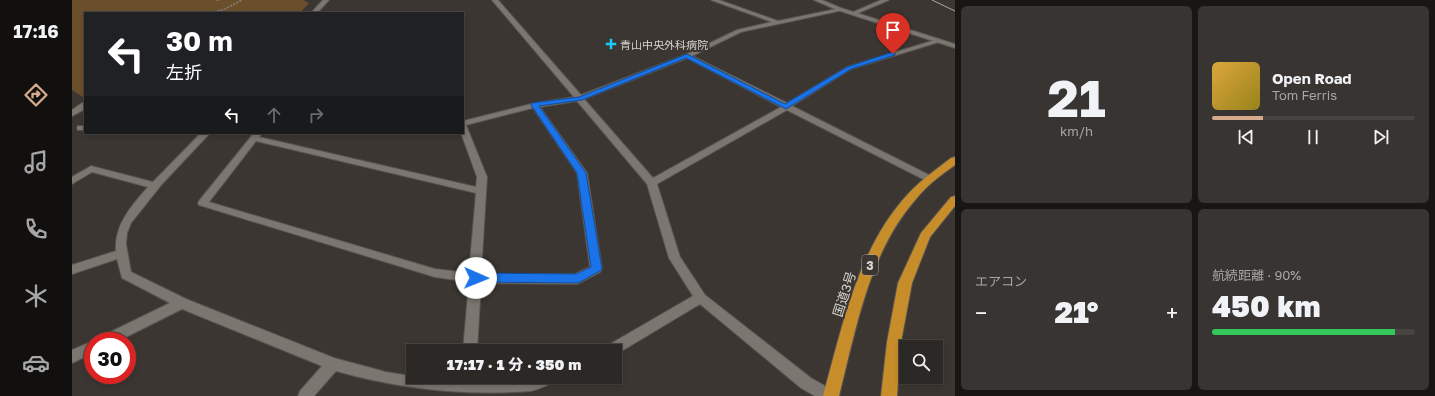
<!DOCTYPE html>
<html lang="ja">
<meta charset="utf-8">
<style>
body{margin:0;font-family:"Golos Text","Noto Sans JP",sans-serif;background:#383432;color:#f1f3f6;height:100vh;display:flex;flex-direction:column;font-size:15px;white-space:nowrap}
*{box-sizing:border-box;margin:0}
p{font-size:13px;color:#a6a6a7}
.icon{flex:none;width:22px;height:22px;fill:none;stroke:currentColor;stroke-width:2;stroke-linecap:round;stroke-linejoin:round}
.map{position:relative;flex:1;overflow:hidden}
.details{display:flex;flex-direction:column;gap:6px;padding:6px;background:#181614;width:480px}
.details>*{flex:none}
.banner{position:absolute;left:12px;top:12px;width:380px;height:122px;border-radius:0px;box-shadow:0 2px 6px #0003,0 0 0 1px #484442;background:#202124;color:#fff;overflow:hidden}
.controls{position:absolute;left:827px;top:340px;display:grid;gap:8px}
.controls a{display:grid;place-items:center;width:44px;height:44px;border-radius:0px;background:#2c2825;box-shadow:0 2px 6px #0003,0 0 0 1px #484442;font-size:20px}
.speed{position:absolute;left:12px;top:332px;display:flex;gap:8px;font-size:20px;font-weight:700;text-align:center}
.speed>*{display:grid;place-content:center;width:52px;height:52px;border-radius:50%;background:#2c2825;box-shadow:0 2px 6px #0003,0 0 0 1px #484442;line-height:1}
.speed .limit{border:6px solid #d22;background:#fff;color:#111}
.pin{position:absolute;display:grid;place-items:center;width:34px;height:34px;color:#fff;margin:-41px -17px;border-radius:50% 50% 50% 0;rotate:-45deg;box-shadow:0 0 4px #0007}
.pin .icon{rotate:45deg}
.me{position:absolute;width:44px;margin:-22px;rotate:91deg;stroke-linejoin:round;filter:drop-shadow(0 0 3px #0008)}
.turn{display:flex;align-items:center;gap:14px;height:84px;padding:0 16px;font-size:18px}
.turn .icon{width:52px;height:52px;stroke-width:2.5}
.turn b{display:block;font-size:28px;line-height:34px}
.lanes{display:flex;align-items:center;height:38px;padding:0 16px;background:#0003;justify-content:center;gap:20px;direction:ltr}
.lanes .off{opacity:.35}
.big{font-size:30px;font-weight:800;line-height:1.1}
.details .widget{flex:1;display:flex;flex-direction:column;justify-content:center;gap:6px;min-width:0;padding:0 14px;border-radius:6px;background:#383432}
.details .dial{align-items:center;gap:0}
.dial b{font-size:52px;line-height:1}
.song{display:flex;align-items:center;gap:12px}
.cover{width:48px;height:48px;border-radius:6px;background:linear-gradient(135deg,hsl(40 70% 55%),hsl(50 70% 35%))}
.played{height:4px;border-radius:2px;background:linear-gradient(90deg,#d6ab8b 25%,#484442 25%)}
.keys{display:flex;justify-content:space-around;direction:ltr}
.heat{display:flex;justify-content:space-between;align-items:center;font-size:22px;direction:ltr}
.charge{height:6px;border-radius:3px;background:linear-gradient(90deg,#34c759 90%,#484442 0)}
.details .tiles{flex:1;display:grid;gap:6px;grid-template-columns:repeat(2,1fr)}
.trip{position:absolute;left:334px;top:344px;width:216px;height:40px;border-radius:0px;background:#2c2825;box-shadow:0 2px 6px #0003,0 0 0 1px #484442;font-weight:800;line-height:40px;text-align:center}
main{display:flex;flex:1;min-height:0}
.tab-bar{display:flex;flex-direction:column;width:72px;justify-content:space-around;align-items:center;background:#12100f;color:#a6a6a7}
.tab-bar .icon{width:28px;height:28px}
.tab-bar .on{color:#d6ab8b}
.tab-bar b{font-size:18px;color:#f1f3f6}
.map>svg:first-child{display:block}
.green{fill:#6a4f2b}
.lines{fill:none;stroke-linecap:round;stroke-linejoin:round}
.minor-casing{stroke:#585450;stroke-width:2}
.tertiary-casing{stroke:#585450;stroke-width:2}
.trunk-casing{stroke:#585450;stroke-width:2}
.path{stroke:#7f7b77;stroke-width:1.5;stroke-dasharray:2.5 1;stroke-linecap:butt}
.minor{fill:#7b7670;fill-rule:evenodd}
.tertiary{fill:#7b7670;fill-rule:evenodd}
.trunk{fill:#c78d2a;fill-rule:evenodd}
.tram{stroke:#a9a6a2;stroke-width:1}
.route{fill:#1a73e8;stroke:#114b97}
.poi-dot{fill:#1acafc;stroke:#3b3631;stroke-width:1.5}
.labels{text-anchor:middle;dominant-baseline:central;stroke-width:4;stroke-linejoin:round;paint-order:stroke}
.far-poi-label{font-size:11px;fill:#d6d3d0;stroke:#3b3631;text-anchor:start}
.shield{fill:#3b3631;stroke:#a8a4a0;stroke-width:1}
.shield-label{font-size:12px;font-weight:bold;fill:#d6d3d0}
.street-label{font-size:13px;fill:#d6d3d0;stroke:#3b3631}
</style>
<main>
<nav class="tab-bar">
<b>17:16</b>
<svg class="icon on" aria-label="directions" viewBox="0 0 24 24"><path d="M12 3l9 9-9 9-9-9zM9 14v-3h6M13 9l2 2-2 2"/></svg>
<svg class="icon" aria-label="music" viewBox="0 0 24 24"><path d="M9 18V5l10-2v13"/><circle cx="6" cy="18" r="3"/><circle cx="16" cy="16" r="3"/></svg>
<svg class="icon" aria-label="phone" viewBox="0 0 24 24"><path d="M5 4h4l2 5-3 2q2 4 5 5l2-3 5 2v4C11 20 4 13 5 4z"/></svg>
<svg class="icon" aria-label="climate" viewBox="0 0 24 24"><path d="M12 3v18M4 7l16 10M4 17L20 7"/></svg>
<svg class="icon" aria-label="car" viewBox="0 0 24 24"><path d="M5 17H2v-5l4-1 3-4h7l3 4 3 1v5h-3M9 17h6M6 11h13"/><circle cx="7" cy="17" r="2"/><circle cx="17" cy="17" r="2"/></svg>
</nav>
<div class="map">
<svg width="883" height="396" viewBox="0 0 883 396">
<rect width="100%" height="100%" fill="#3b3631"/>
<polygon class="green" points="0,0 231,0 237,3 228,13 13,13 13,95 11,97 0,90"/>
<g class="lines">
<defs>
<g id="minor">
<polygon points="251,0 257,0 245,13 239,13"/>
<path d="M420,0H426L509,95L613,55L665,30L700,22L639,0H647L706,21L769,8L770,9L767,11L669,32L620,56L715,103L775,67L863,40H867V42L779,69L720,106L861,177L863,179L861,181H855L715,110L585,184L608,257L633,295L739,378L762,391L764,396H743L729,388L628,304L543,355V351H531L533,347L621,296L597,258L575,184L505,101L468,107L515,173L530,269L528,272L505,284L409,283L405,351H391L397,282L363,277L127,205L126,203L127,201L182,133H190L187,137L404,187L405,177L389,133H391V121L463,103L502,97ZM615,58L709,107L581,178L512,99ZM461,108L505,173L518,267L503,274H409L415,177L394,125ZM184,141L404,193L397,273L363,269L137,202Z"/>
<polygon points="809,0 817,0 784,14 779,13"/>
<polygon points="10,103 13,103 13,109 0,116 0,110"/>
<polygon points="6,126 13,126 13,130 6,130 5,128"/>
<path d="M129,133H138L90,184L59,223L55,233L54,244L59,272L114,299L262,358L314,372L388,384L389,377H403V384L460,377H484L482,382C475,385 467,389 459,391C394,396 327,389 264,371L242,396H226L228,391L250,366L110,309L46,341H26L28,337L98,303L50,278L45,259L0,274V265L44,251C42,225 60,205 76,187L20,172L0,184V177L19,166L81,182Z"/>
<polygon points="21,341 21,353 0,363 0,350"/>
</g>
<polygon id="tertiary" points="742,0 750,0 769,8 883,44 883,48 765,10"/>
<g id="trunk">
<path d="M883,157V165C869,175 855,185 844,199C797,252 784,329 767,396H751C770,327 786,247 837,193C850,179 865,169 879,158Z"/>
<polygon points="883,196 883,206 858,237 840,283 829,342 825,396 809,396 815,342 826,283 849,233 879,197"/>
</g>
</defs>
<use href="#minor" class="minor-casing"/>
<use href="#tertiary" class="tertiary-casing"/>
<use href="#trunk" class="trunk-casing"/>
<g class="path">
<polyline points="144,0 148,0"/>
<polyline points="138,13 153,9 170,0"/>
</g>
<use href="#minor" class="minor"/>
<use href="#tertiary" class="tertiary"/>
<use href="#trunk" class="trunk"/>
<polyline class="tram" points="860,0 883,11"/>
</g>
<polygon class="route" points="821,52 823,53 823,55 779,69 714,109 614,58 510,100 467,106 514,173 530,269 528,271 506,283 404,282 400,280 398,278 400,275 404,273 504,274 519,267 505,173 459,105 460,103 507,97 615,54 713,104 775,67"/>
<path class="poi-dot" d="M537 38h4v4h4v4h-4v4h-4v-4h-4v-4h4z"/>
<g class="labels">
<g class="far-poi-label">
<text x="548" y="44">青山中央外科病院</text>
</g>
<rect class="shield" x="790" y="255" width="16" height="20" rx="3"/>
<g class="shield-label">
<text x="798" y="265">3</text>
</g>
<g class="street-label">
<text transform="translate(772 294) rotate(-72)">国道3号</text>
</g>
</g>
</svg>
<div class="controls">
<a><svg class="icon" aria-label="search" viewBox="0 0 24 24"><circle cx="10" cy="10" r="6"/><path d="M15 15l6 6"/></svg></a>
</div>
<div class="speed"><div class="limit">30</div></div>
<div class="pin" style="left:821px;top:54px;background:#d93025"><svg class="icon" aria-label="arrive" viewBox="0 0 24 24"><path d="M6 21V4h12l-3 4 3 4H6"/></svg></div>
<svg class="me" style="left:404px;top:278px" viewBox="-20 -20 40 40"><circle r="19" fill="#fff"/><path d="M0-13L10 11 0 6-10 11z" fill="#1a73e8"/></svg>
<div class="trip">17:17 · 1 分 · 350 m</div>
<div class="banner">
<div class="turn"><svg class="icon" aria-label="left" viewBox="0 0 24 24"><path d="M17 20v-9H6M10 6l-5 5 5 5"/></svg><div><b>30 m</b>左折</div></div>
<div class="lanes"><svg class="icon" aria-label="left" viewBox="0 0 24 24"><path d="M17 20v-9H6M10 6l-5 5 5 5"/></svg><svg class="icon off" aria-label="ahead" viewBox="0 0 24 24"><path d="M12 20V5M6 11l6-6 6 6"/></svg><svg class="icon off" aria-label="right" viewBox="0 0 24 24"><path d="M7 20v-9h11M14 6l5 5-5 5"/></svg></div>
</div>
</div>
<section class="details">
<div class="tiles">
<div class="widget dial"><b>21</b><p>km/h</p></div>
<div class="widget">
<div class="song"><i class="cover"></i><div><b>Open Road</b><p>Tom Ferris</p></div></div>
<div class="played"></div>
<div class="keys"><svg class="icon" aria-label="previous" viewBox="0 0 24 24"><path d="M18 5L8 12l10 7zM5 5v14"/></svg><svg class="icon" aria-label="pause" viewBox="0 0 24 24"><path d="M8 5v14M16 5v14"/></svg><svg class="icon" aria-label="next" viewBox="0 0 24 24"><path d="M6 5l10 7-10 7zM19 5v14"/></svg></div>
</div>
<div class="widget"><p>エアコン</p>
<div class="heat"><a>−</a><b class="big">21°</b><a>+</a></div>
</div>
<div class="widget"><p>航続距離 · 90%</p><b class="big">450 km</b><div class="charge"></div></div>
</div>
</section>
</main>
